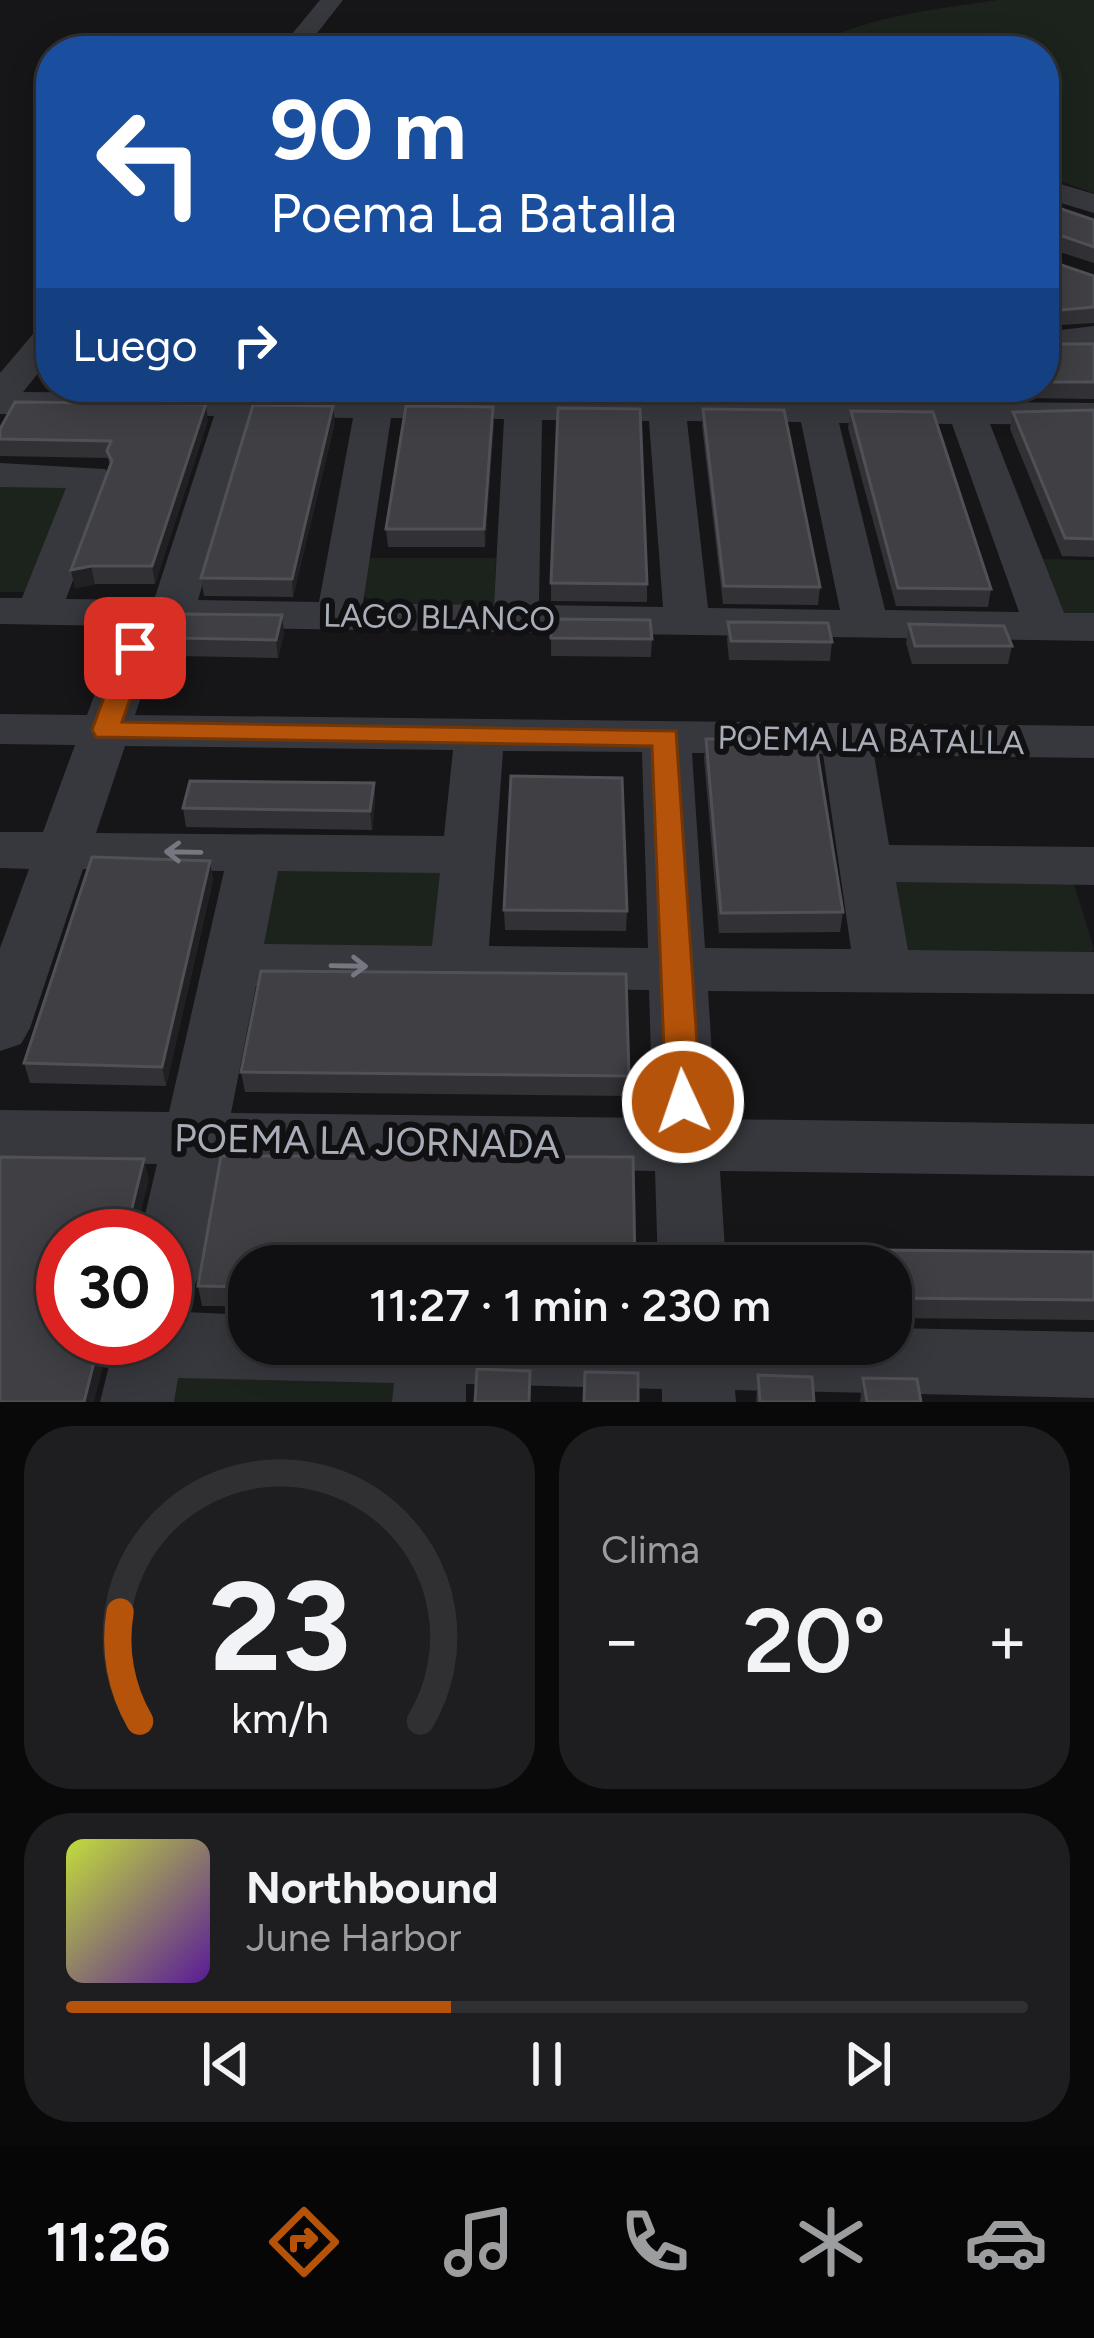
<!DOCTYPE html>
<html lang="es">
<meta charset="utf-8">
<style>
body{margin:0;font-family:Figtree,sans-serif;background:#1e1e20;color:#f1f3f6;height:100vh;display:flex;flex-direction:column;font-size:45px;white-space:nowrap}
*{box-sizing:border-box;margin:0}
p{font-size:39px;color:#9c9d9f}
.icon{flex:none;width:66px;height:66px;fill:none;stroke:currentColor;stroke-width:2;stroke-linecap:round;stroke-linejoin:round}
.map{position:relative;height:1402px;overflow:hidden}
.panel{display:flex;flex-direction:column;gap:24px;padding:24px;background:#09090a;flex:1}
.panel>*{flex:none}
.top-card{position:absolute;left:36px;top:36px;width:1023px;height:366px;border-radius:48px;box-shadow:0 6px 30px #0003,0 0 0 3px #303032;background:#1a4fa0;color:#fff;overflow:hidden}
.speed{position:absolute;left:36px;top:1209px;display:flex;gap:24px;font-size:60px;font-weight:700;text-align:center}
.speed>*{display:grid;place-content:center;width:156px;height:156px;border-radius:50%;background:#101012;box-shadow:0 6px 30px #0003,0 0 0 3px #303032;line-height:1}
.speed .limit{border:18px solid #d22;background:#fff;color:#111}
.pin{position:absolute;display:grid;place-items:center;width:102px;height:102px;color:#fff;margin:-51px;border-radius:24px;box-shadow:0 6px 18px #0006}
.me{position:absolute;width:132px;margin:-66px;rotate:357deg;stroke-linejoin:round;filter:drop-shadow(0 0 9px #0008)}
.turn{display:flex;align-items:center;gap:42px;height:252px;padding:0 36px;font-size:54px}
.turn .icon{width:156px;height:156px;stroke-width:2.5}
.turn b{display:block;font-size:84px;line-height:102px}
.then{display:flex;align-items:center;height:114px;padding:0 36px;background:#0003;gap:24px;font-size:45px}
.big{font-size:90px;font-weight:600;line-height:1.1}
.panel .card{flex:1;display:flex;flex-direction:column;justify-content:center;gap:18px;min-width:0;padding:0 42px;border-radius:48px;background:#1e1e20}
.panel .dial{align-items:center;gap:0}
.dial svg{height:312px;overflow:visible;fill:none;stroke:#303032;stroke-width:7;stroke-linecap:round;text-anchor:middle}
.dial text{fill:#f1f3f6;stroke:none}
.song{display:flex;align-items:center;gap:36px}
.cover{width:144px;height:144px;border-radius:18px;background:linear-gradient(135deg,hsl(70 70% 55%),hsl(270 70% 35%))}
.played{height:12px;border-radius:6px;background:linear-gradient(90deg,#b45309 40%,#303032 40%)}
.keys{display:flex;justify-content:space-around;direction:ltr}
.heat{display:flex;justify-content:space-between;align-items:center;font-size:66px;direction:ltr}
.panel .tiles{flex:1;display:grid;gap:24px;grid-template-columns:1fr 1fr}
.card:last-child{grid-column:span 2}
.trip{position:absolute;left:228px;top:1245px;width:684px;height:120px;border-radius:48px;background:#101012;box-shadow:0 6px 30px #0003,0 0 0 3px #303032;font-weight:600;line-height:120px;text-align:center}
.tabs{display:flex;height:192px;justify-content:space-around;align-items:center;background:#060607;color:#9c9d9f}
.tabs .icon{width:84px;height:84px}
.tabs .current{color:#b45309}
.tabs b{font-size:54px;color:#f1f3f6}
.map>svg:first-child{display:block}
.green{fill:#1c231d}
.lines{fill:none;stroke-linecap:round;stroke-linejoin:round}
.minor{fill:#37383d;fill-rule:evenodd}
.wall{fill:#323236}
.shaded-wall{fill:#212124}
.building{fill:#3f3f44;stroke:#4f5156;stroke-width:3}
.oneway{stroke:#757881}
.route{fill:#b45309;stroke:#753606;stroke-width:3}
.labels{text-anchor:middle;dominant-baseline:central;stroke-width:12;stroke-linejoin:round;paint-order:stroke}
.street-label{font-size:33px;fill:#a8adb8;stroke:#111113}
.near-street-label{font-size:39px;fill:#a8adb8;stroke:#111113}
</style>
<div class="map">
<svg width="1094" height="1402" viewBox="0 0 1094 1402">
<rect width="100%" height="100%" fill="#161618"/>
<g class="green">
<path d="M998,0H1094V193L1044,176V51H803C859,17 935,9 998,0Z"/>
<polygon points="0,482 79,482 31,592 0,592"/>
<polygon points="366,558 496,558 494,606 375,602 359,594"/>
<polygon points="1041,559 1094,560 1094,613 1063,613"/>
<polygon points="293,866 442,866 447,942 428,957 270,954 257,942 268,875"/>
<polygon points="892,870 1073,881 1094,949 1082,960 909,960"/>
<polygon points="396,1360 409,1402 157,1402 163,1375"/>
</g>
<g class="lines">
<g class="minor">
<polygon points="320,0 343,0 303,51 278,51"/>
<polygon points="1044,179 1094,194 1094,213 1044,198"/>
<path d="M51,324V357L23,392L363,395L369,387H406L400,396L944,401L942,387H974L981,402L1094,403V425L990,424L1064,613H1094V641L165,627L135,715L1094,726V758L874,755L889,845L1094,847V885L896,882L908,950L1094,952V994L708,991L716,1119L1094,1124V1176L720,1171L726,1266H658L655,1171L221,1165L199,1276L189,1297L165,1306V1236H140L157,1164L0,1162V1110L169,1112L224,871L83,869L30,1028L21,1044L0,1051V948L29,869L0,868V832H43L75,745L0,744V714L87,715L120,626L0,624V598H22L66,488L0,487V463L105,469L111,477L66,599L154,600L214,416L0,414V373L39,327ZM252,417L353,418L319,602L198,600ZM391,418L504,419L494,605L363,603ZM542,420L649,421L663,607L539,605ZM687,421L801,422L840,610L708,608ZM839,423L952,424L1019,612L885,610ZM125,746L453,750L444,836L96,833ZM503,751L642,752L648,948L489,946ZM692,753L823,754L851,949L705,948ZM278,871L440,873L432,946L264,944ZM256,986L649,990L653,1118L231,1113Z"/>
<polygon points="1094,326 1094,348 1044,354 1044,332"/>
<polygon points="165,1311 249,1315 249,1344 891,1344 891,1328 1094,1332 1094,1398 735,1390 736,1402 662,1402 662,1389 466,1384 466,1402 392,1402 394,1383 178,1378 174,1402 100,1402 116,1338 165,1338"/>
</g>
</g>
<g class="wall">
<polygon points="1044,203 1094,220 1094,263 1044,247"/>
<polygon points="1044,259 1094,276 1094,323 1044,326"/>
<polygon points="1044,344 1094,344 1094,399 1025,398 1021,387 1044,387"/>
<polygon points="51,358 51,387 352,387 45,388 42,371"/>
<polygon points="417,387 927,387 926,396 417,392"/>
<polygon points="703,409 820,587 818,605 723,604 702,426"/>
<polygon points="1094,410 1094,557 1062,556 1010,429 1013,412"/>
<polygon points="851,411 991,589 988,607 896,606 848,428"/>
<polygon points="208,420 155,584 95,584 75,588 71,570 110,467 108,458 0,456 0,429"/>
<polygon points="335,422 293,597 204,596 201,578"/>
<polygon points="494,423 485,547 388,547 386,529"/>
<polygon points="551,583 647,584 647,602 551,601"/>
<polygon points="551,619 652,639 651,657 551,656"/>
<polygon points="728,622 832,642 830,661 729,660 727,640"/>
<polygon points="909,624 1012,646 1008,664 912,664 906,643"/>
<polygon points="284,633 278,658 178,656 175,638"/>
<polygon points="706,739 843,912 840,932 719,933 704,758"/>
<polygon points="374,783 375,803 372,830 186,827 183,808"/>
<polygon points="210,861 213,880 166,1086 30,1083 24,1063"/>
<polygon points="504,910 627,911 626,931 505,930"/>
<polygon points="241,1072 629,1076 628,1096 245,1092"/>
<polygon points="748,1249 1094,1252 1094,1320 891,1318 891,1266 746,1266"/>
<polygon points="249,1266 249,1306 202,1306 198,1286"/>
<polygon points="758,1375 814,1402 756,1402"/>
<polygon points="863,1378 921,1402 860,1402"/>
</g>
<g class="shaded-wall">
<polygon points="206,404 208,420 155,584 152,566"/>
<polygon points="333,406 335,422 293,597 292,579"/>
<polygon points="493,407 494,423 485,547 484,529"/>
<polygon points="91,566 95,584 75,588 71,570"/>
<polygon points="282,615 284,633 278,658 276,640"/>
<polygon points="374,783 375,803 372,830 370,811"/>
<polygon points="210,861 213,880 166,1086 162,1067"/>
<polygon points="144,1159 149,1179 135,1236 125,1236"/>
<polygon points="100,1338 110,1338 94,1402 84,1402"/>
</g>
<g class="building">
<polygon points="1044,203 1094,220 1094,247 1048,231 1044,234"/>
<polygon points="1044,259 1094,276 1094,307 1050,311 1044,309"/>
<rect x="1044" y="344" width="50" height="38"/>
<polygon points="51,358 51,371 42,371"/>
<polygon points="15,402 206,404 152,566 91,566 71,570 112,461 107,451 111,441 0,439 0,429"/>
<polygon points="253,405 333,406 292,579 201,578"/>
<polygon points="406,406 493,407 484,529 386,529"/>
<polygon points="558,408 640,409 647,584 551,583"/>
<polygon points="703,409 784,410 820,587 724,586"/>
<polygon points="1094,410 1094,539 1065,538 1013,412"/>
<polygon points="851,411 933,412 991,589 898,588"/>
<polygon points="182,614 282,615 276,640 175,638"/>
<polygon points="551,619 650,620 652,639 551,638"/>
<polygon points="728,622 828,623 832,642 731,641"/>
<polygon points="909,624 1004,626 1012,646 915,646"/>
<polygon points="706,739 815,739 843,912 721,913"/>
<polygon points="511,776 622,778 627,911 504,910"/>
<polygon points="190,781 374,783 370,811 183,808"/>
<polygon points="92,857 210,861 162,1067 24,1063"/>
<polygon points="261,971 626,974 629,1076 241,1072"/>
<polygon points="221,1156 633,1157 635,1266 249,1266 249,1287 198,1286"/>
<polygon points="0,1157 144,1159 125,1236 63,1236 63,1338 100,1338 84,1402 0,1402"/>
<polygon points="748,1249 1094,1252 1094,1300 891,1298 891,1266 750,1266"/>
<polygon points="477,1369 530,1371 529,1402 475,1402"/>
<polygon points="585,1372 638,1373 638,1402 584,1402"/>
<polygon points="758,1375 812,1377 814,1402 760,1402"/>
<polygon points="863,1378 917,1379 921,1402 867,1402"/>
</g>
<defs><path id="oneway-shaft" d="M-6 0H5M1.5-3L5.5 0L1.5 3" fill="none" stroke-width="1.6" stroke-linecap="round" stroke-linejoin="round" transform="scale(3)"/></defs>
<g class="oneway">
<use href="#oneway-shaft" transform="translate(183 852) rotate(-179)"/>
<use href="#oneway-shaft" transform="translate(349 966) rotate(1)"/>
</g>
<polygon class="route" points="135,640 148,648 122,722 676,731 701,1102 696,1112 671,1112 666,1102 652,746 96,737 92,730 122,648"/>
<g class="labels">
<g class="street-label">
<text transform="translate(439 617) rotate(1)">LAGO BLANCO</text>
<text transform="translate(871 740) rotate(1)">POEMA LA BATALLA</text>
</g>
<g class="near-street-label">
<text transform="translate(367 1141) rotate(1)">POEMA LA JORNADA</text>
</g>
</g>
</svg>
<div class="speed"><div class="limit">30</div></div>
<div class="pin" style="left:135px;top:648px;background:#d93025"><svg class="icon" aria-label="arrive" viewBox="0 0 24 24"><path d="M6 21V4h12l-3 4 3 4H6"/></svg></div>
<svg class="me" style="left:683px;top:1102px" viewBox="-20 -20 40 40"><circle r="17" fill="#b45309" stroke="#fff" stroke-width="3"/><path d="M0-11L8 9 0 5-8 9z" fill="#fff"/></svg>
<div class="trip">11:27 · 1 min · 230 m</div>
<div class="top-card">
<div class="turn"><svg class="icon" aria-label="left" viewBox="0 0 24 24"><path d="M17 20v-9H6M10 6l-5 5 5 5"/></svg><div><b>90 m</b>Poema La Batalla</div></div>
<div class="then">Luego<svg class="icon" aria-label="right" viewBox="0 0 24 24"><path d="M7 20v-9h11M14 6l5 5-5 5"/></svg></div>
</div>
</div>
<section class="panel">
<div class="tiles">
<div class="card dial"><svg viewBox="0 0 100 80">
<path d="M14 69A42 42 0 1 1 86 69"/>
<path d="M14 69A42 42 0 0 1 9 41" stroke="#b45309"/>
<text x="50" y="56" font-size="32" font-weight="700">23</text>
<text x="50" y="72" font-size="11">km/h</text>
</svg></div>
<div class="card"><p>Clima</p>
<div class="heat"><a>−</a><b class="big">20°</b><a>+</a></div>
</div>
<div class="card">
<div class="song"><i class="cover"></i><div><b>Northbound</b><p>June Harbor</p></div></div>
<div class="played"></div>
<div class="keys"><svg class="icon" aria-label="previous" viewBox="0 0 24 24"><path d="M18 5L8 12l10 7zM5 5v14"/></svg><svg class="icon" aria-label="pause" viewBox="0 0 24 24"><path d="M8 5v14M16 5v14"/></svg><svg class="icon" aria-label="next" viewBox="0 0 24 24"><path d="M6 5l10 7-10 7zM19 5v14"/></svg></div>
</div>
</div>
</section>
<nav class="tabs">
<b>11:26</b>
<svg class="icon current" aria-label="directions" viewBox="0 0 24 24"><path d="M12 3l9 9-9 9-9-9zM9 14v-3h6M13 9l2 2-2 2"/></svg>
<svg class="icon" aria-label="music" viewBox="0 0 24 24"><path d="M9 18V5l10-2v13"/><circle cx="6" cy="18" r="3"/><circle cx="16" cy="16" r="3"/></svg>
<svg class="icon" aria-label="phone" viewBox="0 0 24 24"><path d="M5 4h4l2 5-3 2q2 4 5 5l2-3 5 2v4C11 20 4 13 5 4z"/></svg>
<svg class="icon" aria-label="climate" viewBox="0 0 24 24"><path d="M12 3v18M4 7l16 10M4 17L20 7"/></svg>
<svg class="icon" aria-label="car" viewBox="0 0 24 24"><path d="M5 17H2v-5l4-1 3-4h7l3 4 3 1v5h-3M9 17h6M6 11h13"/><circle cx="7" cy="17" r="2"/><circle cx="17" cy="17" r="2"/></svg>
</nav>
